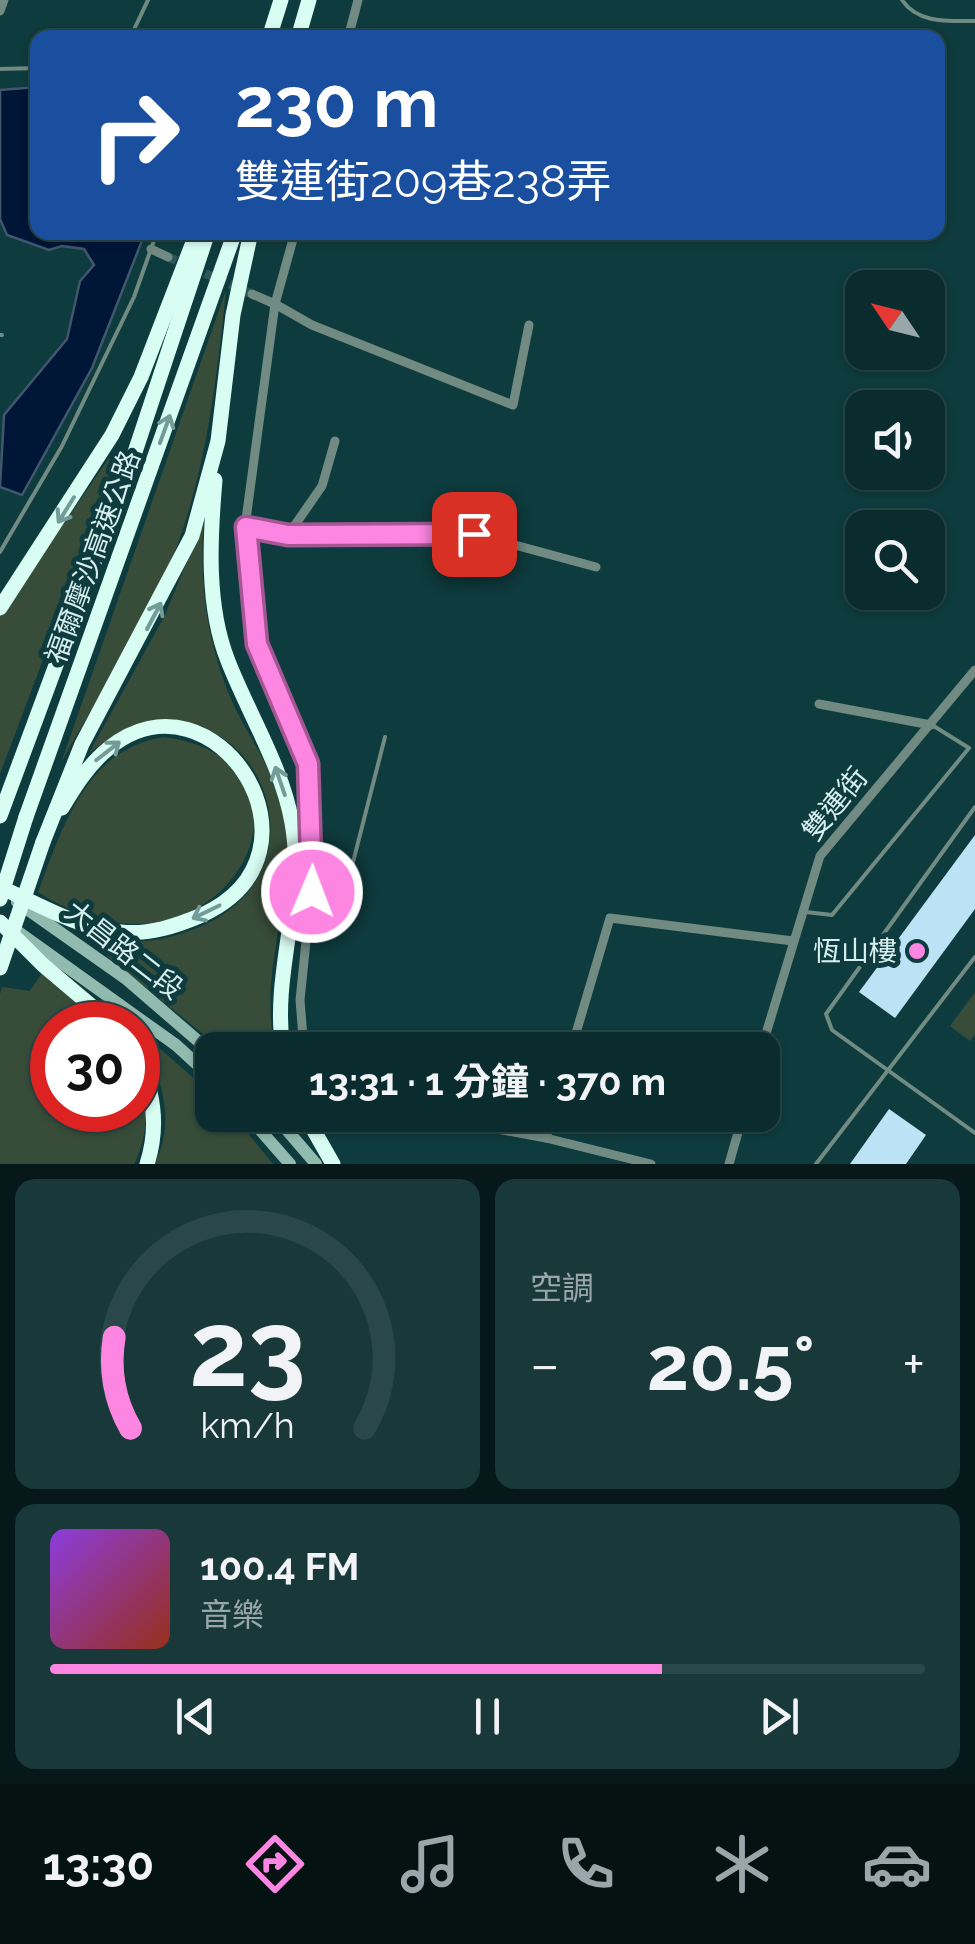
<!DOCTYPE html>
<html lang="zh-TW">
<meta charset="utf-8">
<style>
body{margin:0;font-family:Raleway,"Noto Sans TC",sans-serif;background:#18383a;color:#f1f3f6;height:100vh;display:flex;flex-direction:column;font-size:38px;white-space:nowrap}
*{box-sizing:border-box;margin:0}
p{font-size:32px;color:#99a7aa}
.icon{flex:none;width:55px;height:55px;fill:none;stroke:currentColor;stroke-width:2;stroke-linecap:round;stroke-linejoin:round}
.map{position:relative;height:1164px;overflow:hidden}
.side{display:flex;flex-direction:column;gap:15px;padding:15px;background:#061819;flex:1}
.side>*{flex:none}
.banner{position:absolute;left:30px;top:30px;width:915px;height:210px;border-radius:20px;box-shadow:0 2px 8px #0004,0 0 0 2px #2a484a;background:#1a4fa0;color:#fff;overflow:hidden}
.needle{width:65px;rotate:305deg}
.buttons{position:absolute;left:845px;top:270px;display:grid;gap:20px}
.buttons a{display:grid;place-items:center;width:100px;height:100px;border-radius:20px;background:#0a2c2e;box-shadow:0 2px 8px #0004,0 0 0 2px #2a484a;font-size:50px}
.speed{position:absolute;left:30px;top:1002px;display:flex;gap:20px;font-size:50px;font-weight:700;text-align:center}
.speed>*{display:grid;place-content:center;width:130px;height:130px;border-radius:50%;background:#0a2c2e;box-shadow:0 2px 8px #0004,0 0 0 2px #2a484a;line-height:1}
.speed .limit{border:15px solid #d22;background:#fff;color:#111}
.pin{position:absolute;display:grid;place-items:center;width:85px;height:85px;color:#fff;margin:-42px;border-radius:20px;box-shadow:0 5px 15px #0006}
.me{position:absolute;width:110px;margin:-55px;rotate:1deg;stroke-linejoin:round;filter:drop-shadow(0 0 8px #0008)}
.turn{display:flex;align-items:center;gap:35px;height:210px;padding:0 40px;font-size:45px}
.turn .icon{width:130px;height:130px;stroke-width:2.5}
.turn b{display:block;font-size:70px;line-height:85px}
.big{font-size:75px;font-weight:700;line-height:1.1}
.side .card{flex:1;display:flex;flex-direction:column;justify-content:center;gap:15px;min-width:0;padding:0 35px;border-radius:20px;background:#18383a}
.side .dial{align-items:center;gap:0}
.dial svg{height:260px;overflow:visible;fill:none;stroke:#2a484a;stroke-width:7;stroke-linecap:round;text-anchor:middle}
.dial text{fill:#f1f3f6;stroke:none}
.song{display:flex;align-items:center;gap:30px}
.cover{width:120px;height:120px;border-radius:15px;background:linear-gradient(135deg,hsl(270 70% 55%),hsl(10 70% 35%))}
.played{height:10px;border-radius:5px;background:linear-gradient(90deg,#fd86e2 70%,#2a484a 70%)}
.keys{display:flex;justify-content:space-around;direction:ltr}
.heat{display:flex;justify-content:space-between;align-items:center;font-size:55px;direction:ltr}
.side .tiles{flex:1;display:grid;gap:15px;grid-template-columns:1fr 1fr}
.card:last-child{grid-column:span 2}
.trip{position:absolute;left:195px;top:1032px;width:585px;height:100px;border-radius:20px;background:#0a2c2e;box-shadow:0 2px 8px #0004,0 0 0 2px #2a484a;font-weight:700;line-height:100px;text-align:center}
.tab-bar{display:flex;height:160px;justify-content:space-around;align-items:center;background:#041212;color:#99a7aa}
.tab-bar .icon{width:70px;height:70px}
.tab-bar .active{color:#fd86e2}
.tab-bar b{font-size:45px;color:#f1f3f6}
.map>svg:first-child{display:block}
.green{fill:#374d39}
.water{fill:#001636;stroke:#40576e;stroke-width:2.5}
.building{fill:#bce2f5}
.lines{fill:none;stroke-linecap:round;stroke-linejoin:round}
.minor-tunnel{stroke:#2c5658;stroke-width:9;stroke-dasharray:9 4.5;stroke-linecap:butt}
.service{stroke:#718a82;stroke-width:4}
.minor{stroke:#718a82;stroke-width:9}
.secondary{stroke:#92bbaf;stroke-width:12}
.motorway{stroke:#d8fdf2;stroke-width:15}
.motorway-bridge{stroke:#d8fdf2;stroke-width:15}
.oneway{stroke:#739c98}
.route-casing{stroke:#a45793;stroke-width:25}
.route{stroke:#fd86e2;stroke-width:18}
.poi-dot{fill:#fd86e2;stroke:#0e3b3d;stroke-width:4}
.labels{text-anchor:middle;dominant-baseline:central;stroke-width:10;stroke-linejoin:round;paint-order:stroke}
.street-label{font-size:28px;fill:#d7eeef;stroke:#0e3b3d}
.poi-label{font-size:28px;fill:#d7eeef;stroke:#0e3b3d;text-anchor:end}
</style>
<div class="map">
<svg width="975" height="1164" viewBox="0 0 975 1164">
<rect width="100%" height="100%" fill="#0e3b3d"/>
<g class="green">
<path d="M226,290C217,375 207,465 177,546C149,622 100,692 61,763Z"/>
<polygon points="109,458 117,463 0,774 0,616"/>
<path d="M204,521C199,582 206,635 228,692C246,737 279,773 286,823C296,899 256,975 276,1050H223L70,926C89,932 109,939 129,941C155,943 181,935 204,925C345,861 240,644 89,753L164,617Z"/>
<path d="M164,737C348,761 223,1011 38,892C63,826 86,749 164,737Z"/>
<path d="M42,973L103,1025H52V1110H138V1077C150,1100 147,1142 134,1164H0V994L2,987L30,991Z"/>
<polygon points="975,992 975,1035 970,1041 950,1026"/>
<path d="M142,1033L212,1094V1115H233L273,1164H154C177,1124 162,1073 138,1037Z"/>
</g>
<polygon class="water" points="37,87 38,232 145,233 92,368 22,495 0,487 4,415 67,339 80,281 94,265 84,249 62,246 49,250 7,235 0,219 0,90"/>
<g class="building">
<polygon points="975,835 975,909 895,1018 859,992"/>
<polygon points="889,1109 926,1135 906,1164 850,1164"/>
</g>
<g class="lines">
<polyline class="minor-tunnel" points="168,257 252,294"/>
<g class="service">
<path d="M902,0C918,24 949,21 975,21"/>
<polyline points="130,38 148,0"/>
<polyline points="0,69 38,68"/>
<polyline points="0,335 2,335"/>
<polyline points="0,552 62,446 134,297 157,232"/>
<polyline points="975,807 826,1014 832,1030 975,1133"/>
<polyline points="314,864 350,874 385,737"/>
<polyline points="806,912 832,915 969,748 932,725"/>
<polyline points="816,1164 975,957"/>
</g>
<g class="minor">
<polyline points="0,11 4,0"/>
<polyline points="348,38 358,0"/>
<polyline points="295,232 275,304 312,325 513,405 529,325"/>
<polyline points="151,249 168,257"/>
<polyline points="252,294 275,304 245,527 288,535 474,534 596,567"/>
<polyline points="245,527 257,644 308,764 314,864 300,1000 304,1050"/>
<polyline points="288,535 322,486 335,441"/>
<polyline points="819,704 931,725"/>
<polyline points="571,1050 610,918 793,941"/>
<polyline points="761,1050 820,856 975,670"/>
<polyline points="422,1115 546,1138 651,1164"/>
<polyline points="546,1138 553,1115"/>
<polyline points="729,1164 743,1115"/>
</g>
<g class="secondary">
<polyline points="17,902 125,978 212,1053"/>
<polyline points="14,929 176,1045 212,1078"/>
<polyline points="247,1115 290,1164"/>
<polyline points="274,1115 316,1164"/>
</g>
<g class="motorway">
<polyline points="269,38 281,0"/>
<polyline points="298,38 309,0"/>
<path d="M215,480C210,538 206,606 228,661C249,715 282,766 292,823C306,899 271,974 283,1050"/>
<polyline points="0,608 112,435 141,377 197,232"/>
<polyline points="0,816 135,452 208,232"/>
<polyline points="26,817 235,232"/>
<polyline points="43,842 82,744 192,536 218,441 233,315 251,232"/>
<path d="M0,887C38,904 79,929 121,932C149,935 176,926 202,915C338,853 215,663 109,748C89,764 75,786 62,808"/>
<polyline points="0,922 43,965 114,1025"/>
<path d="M138,1058C154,1092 159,1127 147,1164"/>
<polyline points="305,1115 333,1164"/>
</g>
<g class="motorway-bridge">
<polyline points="0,899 26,817"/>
<polyline points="0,968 43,842"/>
</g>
</g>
<defs><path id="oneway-shaft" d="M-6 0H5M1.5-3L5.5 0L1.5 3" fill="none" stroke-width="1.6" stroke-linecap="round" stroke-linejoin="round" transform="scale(2.5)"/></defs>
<g class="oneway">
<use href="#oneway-shaft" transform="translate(165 429) rotate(-70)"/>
<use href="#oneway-shaft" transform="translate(66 510) rotate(122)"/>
<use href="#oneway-shaft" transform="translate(154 616) rotate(-62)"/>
<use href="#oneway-shaft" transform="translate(108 751) rotate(-38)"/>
<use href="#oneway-shaft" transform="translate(280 781) rotate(-109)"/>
<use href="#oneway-shaft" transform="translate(206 912) rotate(154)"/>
</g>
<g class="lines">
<defs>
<polyline id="route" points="312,892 308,764 257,644 246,527 288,535 474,534"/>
</defs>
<use href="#route" class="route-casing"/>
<use href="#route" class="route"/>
</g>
<circle class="poi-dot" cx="917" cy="951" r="10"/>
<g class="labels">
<g class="street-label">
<text transform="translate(93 557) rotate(-70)">福爾摩沙高速公路</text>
<text transform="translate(835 804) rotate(-51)">雙連街</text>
<text transform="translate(124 950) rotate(38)">大昌路二段</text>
</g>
<g class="poi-label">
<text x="897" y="951">恆山樓</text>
</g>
</g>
</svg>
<div class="buttons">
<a><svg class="needle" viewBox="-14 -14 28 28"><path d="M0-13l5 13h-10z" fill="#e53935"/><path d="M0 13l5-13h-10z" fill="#99a7aa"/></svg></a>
<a><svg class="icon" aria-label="sound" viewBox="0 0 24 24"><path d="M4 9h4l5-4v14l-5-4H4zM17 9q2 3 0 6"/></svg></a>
<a><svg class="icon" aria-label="search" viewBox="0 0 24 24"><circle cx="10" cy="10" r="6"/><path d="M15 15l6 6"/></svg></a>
</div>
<div class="speed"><div class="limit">30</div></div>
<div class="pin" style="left:474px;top:534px;background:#d93025"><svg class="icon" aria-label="arrive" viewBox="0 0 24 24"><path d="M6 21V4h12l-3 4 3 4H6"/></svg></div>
<svg class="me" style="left:312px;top:892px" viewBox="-20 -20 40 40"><circle r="17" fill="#fd86e2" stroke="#fff" stroke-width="3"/><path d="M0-11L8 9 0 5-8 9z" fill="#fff"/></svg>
<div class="trip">13:31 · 1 分鐘 · 370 m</div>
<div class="banner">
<div class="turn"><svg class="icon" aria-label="right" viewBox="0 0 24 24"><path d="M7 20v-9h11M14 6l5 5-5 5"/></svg><div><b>230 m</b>雙連街209巷238弄</div></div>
</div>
</div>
<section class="side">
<div class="tiles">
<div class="card dial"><svg viewBox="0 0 100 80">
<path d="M14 69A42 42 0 1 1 86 69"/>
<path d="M14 69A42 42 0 0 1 9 41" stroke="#fd86e2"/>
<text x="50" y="56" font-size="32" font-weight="700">23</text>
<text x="50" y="72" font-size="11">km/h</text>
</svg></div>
<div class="card"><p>空調</p>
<div class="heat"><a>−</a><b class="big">20.5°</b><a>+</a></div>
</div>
<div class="card">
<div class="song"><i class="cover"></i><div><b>100.4 FM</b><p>音樂</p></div></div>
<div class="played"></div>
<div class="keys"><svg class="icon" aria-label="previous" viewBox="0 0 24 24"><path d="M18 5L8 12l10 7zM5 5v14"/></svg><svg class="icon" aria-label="pause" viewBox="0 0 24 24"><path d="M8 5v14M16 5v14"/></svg><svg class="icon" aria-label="next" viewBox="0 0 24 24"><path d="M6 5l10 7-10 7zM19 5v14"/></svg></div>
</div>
</div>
</section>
<nav class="tab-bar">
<b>13:30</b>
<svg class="icon active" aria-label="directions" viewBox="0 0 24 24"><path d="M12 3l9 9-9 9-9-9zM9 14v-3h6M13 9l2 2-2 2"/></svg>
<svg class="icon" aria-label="music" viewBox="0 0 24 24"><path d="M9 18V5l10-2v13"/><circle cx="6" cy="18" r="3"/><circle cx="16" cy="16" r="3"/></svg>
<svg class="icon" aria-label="phone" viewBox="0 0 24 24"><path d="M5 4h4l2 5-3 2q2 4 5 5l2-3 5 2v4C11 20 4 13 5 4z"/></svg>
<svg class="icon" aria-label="climate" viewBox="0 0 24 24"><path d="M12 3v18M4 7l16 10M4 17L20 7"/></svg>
<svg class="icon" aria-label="car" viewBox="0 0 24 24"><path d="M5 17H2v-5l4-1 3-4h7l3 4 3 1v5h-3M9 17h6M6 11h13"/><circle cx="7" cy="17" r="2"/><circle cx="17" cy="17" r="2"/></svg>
</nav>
